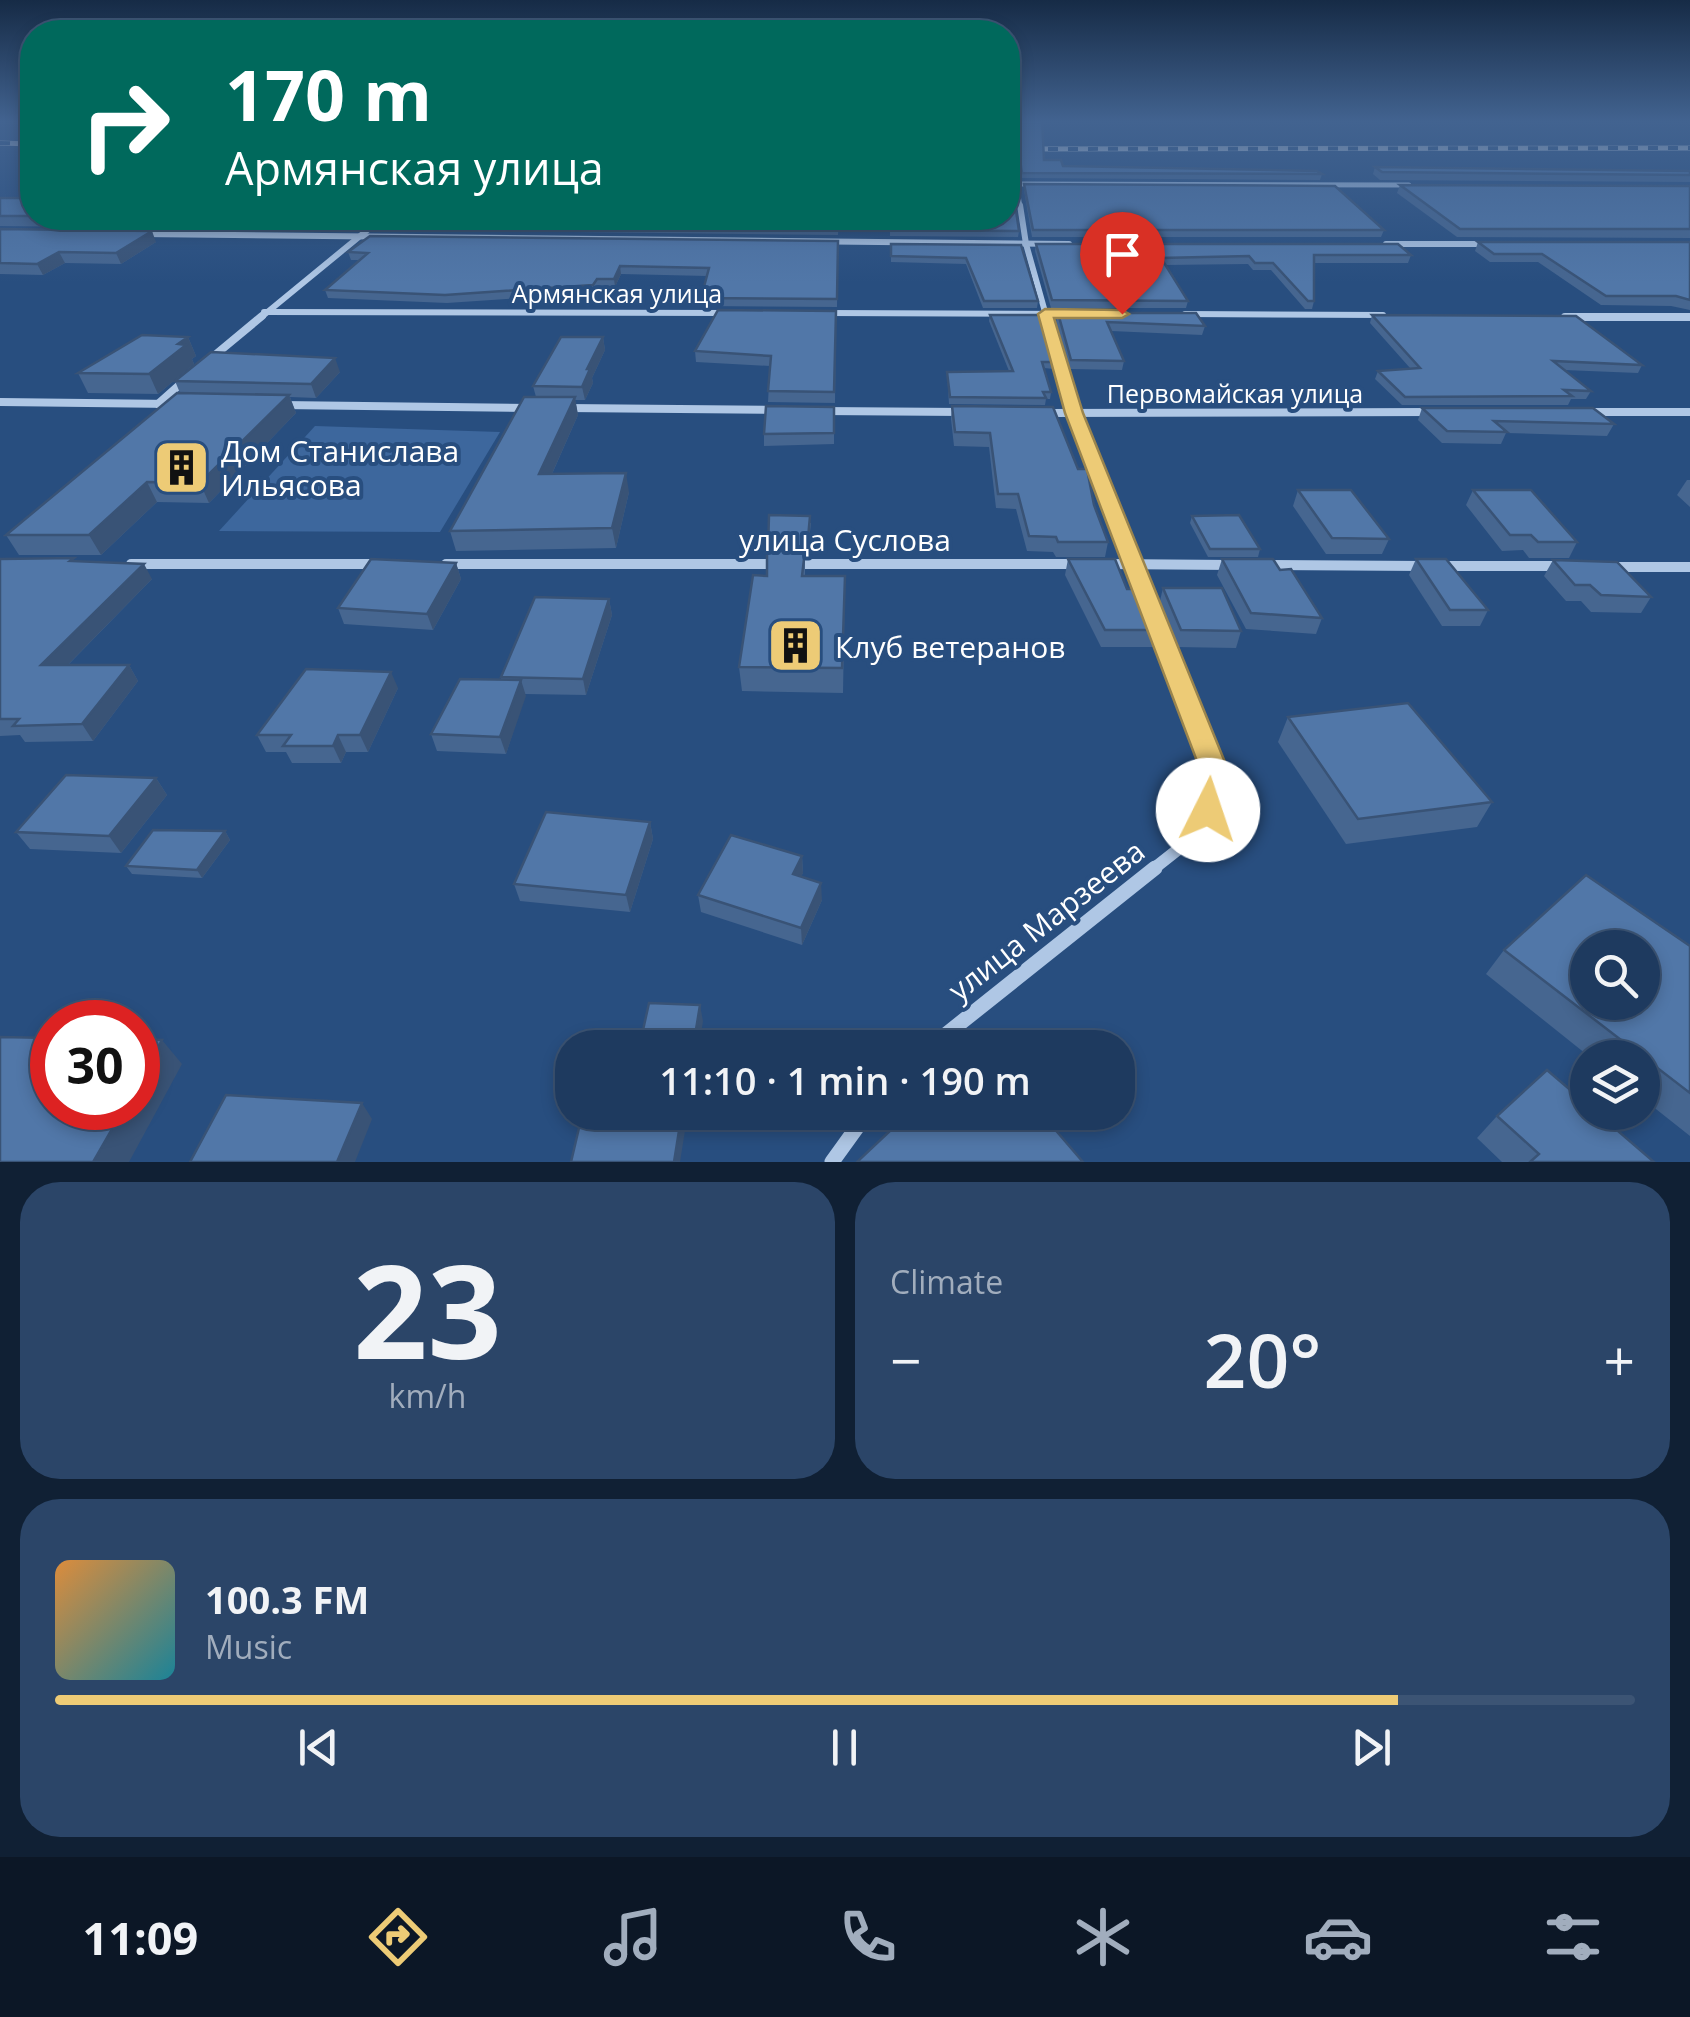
<!DOCTYPE html>
<meta charset="utf-8">
<style>
body{margin:0;font-family:"Open Sans",sans-serif;background:#2b4568;color:#f1f3f6;height:100vh;display:flex;flex-direction:column;font-size:38px;white-space:nowrap}
*{box-sizing:border-box;margin:0}
p{font-size:32px;color:#a1adbd}
.icon{flex:none;width:55px;height:55px;fill:none;stroke:currentColor;stroke-width:2;stroke-linecap:round;stroke-linejoin:round}
.map{position:relative;height:1162px;overflow:hidden}
.side{display:flex;flex-direction:column;gap:20px;padding:20px;background:#102034;flex:1}
.side>*{flex:none}
.top-card{position:absolute;left:20px;top:20px;width:1000px;height:210px;border-radius:40px;box-shadow:0 5px 15px #0003,0 0 0 2px #3c5474;background:#00695c;color:#fff;overflow:hidden}
.controls{position:absolute;left:1570px;top:930px;display:grid;gap:20px}
.controls a{display:grid;place-items:center;width:90px;height:90px;border-radius:50%;background:#1e3a5f;box-shadow:0 5px 15px #0003,0 0 0 2px #3c5474;font-size:50px}
.speed{position:absolute;left:30px;top:1000px;display:flex;gap:20px;font-size:50px;font-weight:700;text-align:center}
.speed>*{display:grid;place-content:center;width:130px;height:130px;border-radius:50%;background:#1e3a5f;box-shadow:0 5px 15px #0003,0 0 0 2px #3c5474;line-height:1}
.speed .limit{border:15px solid #d22;background:#fff;color:#111}
.pin{position:absolute;display:grid;place-items:center;width:85px;height:85px;color:#fff;margin:-102px -42px;border-radius:50% 50% 50% 0;rotate:-45deg;box-shadow:0 0 10px #0007}
.pin .icon{rotate:45deg}
.me{position:absolute;width:110px;margin:-55px;rotate:4deg;stroke-linejoin:round;filter:drop-shadow(0 0 8px #0008)}
.turn{display:flex;align-items:center;gap:35px;height:210px;padding:0 40px;font-size:45px}
.turn .icon{width:130px;height:130px;stroke-width:2.5}
.turn b{display:block;font-size:70px;line-height:85px}
.big{font-size:75px;font-weight:600;line-height:1.1}
.side .tile{flex:1;display:flex;flex-direction:column;justify-content:center;gap:15px;min-width:0;padding:0 35px;border-radius:40px;background:#2b4568}
.side .dial{align-items:center;gap:0}
.dial b{font-size:130px;line-height:1}
.song{display:flex;align-items:center;gap:30px}
.cover{width:120px;height:120px;border-radius:15px;background:linear-gradient(135deg,hsl(30 70% 55%),hsl(190 70% 35%))}
.played{height:10px;border-radius:5px;background:linear-gradient(90deg,#edcb76 85%,#3c5474 85%)}
.keys{display:flex;justify-content:space-around;direction:ltr}
.heat{display:flex;justify-content:space-between;align-items:center;font-size:55px;direction:ltr}
.side .tiles{flex:1;display:grid;gap:20px;grid-template-columns:1fr 1fr}
.tile:last-child{grid-column:span 2}
.trip{position:absolute;left:555px;top:1030px;width:580px;height:100px;border-radius:40px;background:#1e3a5f;box-shadow:0 5px 15px #0003,0 0 0 2px #3c5474;font-weight:600;line-height:100px;text-align:center}
.tab-bar{display:flex;height:160px;justify-content:space-around;align-items:center;background:#0c1726;color:#a1adbd}
.tab-bar .icon{width:70px;height:70px}
.tab-bar .selected{color:#edcb76}
.tab-bar b{font-size:45px;color:#f1f3f6}
.map>svg:first-child{display:block}
.green{fill:#3d679d}
.lines{fill:none;stroke-linecap:round;stroke-linejoin:round}
.minor-far5{stroke:#afc7e5;stroke-width:5}
.minor-far4{stroke:#afc7e5;stroke-width:6}
.minor-far3{stroke:#afc7e5;stroke-width:8}
.minor-far2{stroke:#afc7e5;stroke-width:10}
.minor-far1{stroke:#afc7e5;stroke-width:12}
.minor{stroke:#afc7e5;stroke-width:15}
.rail-casing{stroke:#fff;stroke-width:5}
.rail{stroke:#284e7f;stroke-width:4;stroke-dasharray:10;stroke-linecap:butt}
.wall{fill:#466690}
.shaded-wall{fill:#395376}
.building{fill:#5177a8;stroke:#395376;stroke-width:2.5;fill-rule:evenodd}
.route{fill:#edcb76;stroke:#9a844d;stroke-width:2.5}
.labels{text-anchor:middle;dominant-baseline:central;stroke-width:8;stroke-linejoin:round;paint-order:stroke}
.far-street-label{font-size:25px;fill:#fff;stroke:#284e7f}
.poi-label{font-size:30px;fill:#fff;stroke:#284e7f;text-anchor:start}
.street-label{font-size:30px;fill:#fff;stroke:#284e7f}
</style>
<div class="map">
<svg width="1690" height="1162" viewBox="0 0 1690 1162">
<rect width="100%" height="100%" fill="#284e7f"/>
<polygon class="green" points="315,426 500,432 440,532 219,531"/>
<g class="lines">
<g class="minor-far5">
<polyline points="1012,153 1020,208"/>
<polyline points="1015,184 1409,185"/>
</g>
<g class="minor-far4">
<polyline points="1020,205 1026,244 1047,319"/>
<polyline points="141,234 1069,244"/>
<polyline points="1386,244 1489,244"/>
<polyline points="264,312 728,313"/>
<polyline points="825,313 1068,314"/>
<polyline points="1185,314 1383,315"/>
<polyline points="1565,317 1690,317"/>
<polyline points="259,319 382,218"/>
</g>
<g class="minor-far3">
<polyline points="1047,316 1074,413 1093,460"/>
<polyline points="1565,317 1690,317"/>
<polyline points="209,360 262,316"/>
<polyline points="0,402 174,404"/>
<polyline points="158,404 185,380"/>
<polyline points="281,405 529,408"/>
<polyline points="566,408 779,410"/>
<polyline points="821,411 964,412"/>
<polyline points="1586,412 1690,412"/>
<polyline points="1046,413 1434,412"/>
</g>
<g class="minor-far2">
<polyline points="1092,458 1163,640"/>
<polyline points="131,564 379,564"/>
<polyline points="446,564 779,564"/>
<polyline points="796,564 1079,564"/>
<polyline points="1106,564 1234,565"/>
<polyline points="1266,565 1424,566"/>
<polyline points="1441,566 1559,566"/>
<polyline points="1611,567 1690,567"/>
</g>
<polyline class="minor-far1" points="1152,870 1190,840 1208,810 1217,777 1162,638"/>
<g class="minor">
<polyline points="929,1048 1155,868"/>
<polyline points="832,1162 868,1112"/>
</g>
<defs>
<g id="rail">
<polyline points="0,143 32,144"/>
<polyline points="1008,149 1690,148"/>
</g>
</defs>
<use href="#rail" class="rail-casing"/>
<use href="#rail" class="rail"/>
</g>
<g class="wall">
<polygon points="1008,120 1044,160 1063,166 1322,174 1320,180 1022,178 1018,151 1012,147 1008,152"/>
<polygon points="1375,167 1690,171 1690,182 1380,180 1373,174"/>
<polygon points="1024,184 1384,230 1381,237 1032,237 1024,190"/>
<polygon points="1400,185 1690,186 1690,238 1457,237 1397,193"/>
<polygon points="0,198 32,198 32,218 191,218 192,219 178,228 0,226"/>
<polygon points="839,218 838,235 390,230 388,223"/>
<polygon points="975,218 1008,218 1019,231 1018,237 890,236 890,219 976,221"/>
<polygon points="0,229 156,242 121,264 65,263 43,275 0,274"/>
<polygon points="838,241 837,307 702,306 701,298 707,276 621,274 615,287 598,287 594,293 447,303 328,298 325,290 360,260 351,260 348,252"/>
<polygon points="1478,242 1690,242 1690,310 1671,306 1601,305 1538,262 1490,262 1475,251"/>
<polygon points="891,244 1021,245 1038,301 1037,308 983,308 966,264 891,262"/>
<polygon points="1036,244 1411,255 1408,263 1314,263 1314,301 1312,309 1305,309 1271,270 1253,270 1248,264 1165,265 1188,301 1186,308 1051,308 1035,251"/>
<polygon points="836,311 835,403 768,402 770,366 696,362 695,351"/>
<polygon points="1058,313 1205,326 1202,335 1111,331 1124,361 1122,370 1070,369 1056,322"/>
<polygon points="990,315 1055,362 1054,369 1044,368 1051,392 1050,399 1046,399 1045,405 949,404 947,372 1009,371 989,321"/>
<polygon points="1372,315 1642,365 1638,373 1564,370 1591,391 1586,399 1571,399 1568,405 1402,405 1375,379 1378,371 1410,368 1370,323"/>
<polygon points="188,337 196,356 192,359 194,364 158,394 88,393 78,373"/>
<polygon points="603,337 605,350 592,378 593,383 585,400 575,400 578,415 552,474 629,492 616,548 456,551 450,531 536,397 533,386"/>
<polygon points="340,372 316,398 290,397 296,413 209,503 157,502 101,555 19,555 6,535 180,393 175,381"/>
<polygon points="952,406 1094,505 1108,542 1105,557 1056,557 1053,552 1027,551 1016,509 996,508 989,447 954,446 951,419"/>
<polygon points="834,407 834,444 764,446 764,434"/>
<polygon points="1422,408 1614,424 1607,436 1506,433 1501,444 1442,443 1418,420"/>
<polygon points="1687,480 1690,480 1690,507 1677,495"/>
<polygon points="1298,490 1389,539 1382,554 1326,554 1293,506"/>
<polygon points="1473,490 1577,542 1569,558 1529,558 1523,550 1502,551 1466,505"/>
<polygon points="769,515 811,523 807,557 805,557 805,576 845,576 843,693 742,691 739,667 767,576"/>
<polygon points="1192,516 1260,549 1258,557 1208,557 1190,523"/>
<polygon points="0,559 76,561 152,579 68,665 129,665 138,681 93,741 25,742 20,735 0,736"/>
<polygon points="1068,559 1127,589 1159,630 1155,647 1101,647 1065,575"/>
<polygon points="1222,559 1280,570 1322,618 1316,634 1246,629 1217,575"/>
<polygon points="1416,559 1488,610 1480,626 1442,626 1409,575"/>
<polygon points="1553,560 1651,597 1641,613 1591,612 1581,601 1566,601 1544,576"/>
<polygon points="456,563 461,579 433,630 344,624 338,608"/>
<polygon points="1163,588 1241,631 1236,648 1176,647 1159,605"/>
<polygon points="609,599 612,615 586,695 525,694 506,754 437,751 431,734 501,679 501,677"/>
<polygon points="398,688 368,752 346,752 341,763 292,763 286,752 266,752 257,735"/>
<polygon points="1288,717 1492,802 1477,827 1346,844 1278,742"/>
<polygon points="156,778 167,795 121,853 30,849 16,832"/>
<polygon points="650,822 653,839 630,912 520,901 514,884"/>
<polygon points="225,831 230,840 202,878 132,874 126,866"/>
<polygon points="802,856 803,873 801,876 822,900 802,945 701,912 698,895"/>
<polygon points="1690,946 1690,1136 1642,1098 1642,1058 1591,1058 1486,974 1504,950"/>
<polygon points="1497,1116 1654,1162 1502,1162 1477,1138"/>
</g>
<g class="shaded-wall">
<polygon points="173,218 191,218 192,219 178,228"/>
<polygon points="152,231 156,242 121,264 116,253"/>
<polygon points="59,252 65,263 43,275 37,264"/>
<polygon points="620,266 621,274 615,287 614,279"/>
<polygon points="188,337 196,356 192,359 194,364 158,394 149,374 178,344"/>
<polygon points="603,337 605,350 592,378 593,383 585,400 582,387 587,369"/>
<polygon points="335,358 340,372 316,398 311,384"/>
<polygon points="289,395 296,413 209,503 200,483"/>
<polygon points="575,397 578,415 543,494 539,474"/>
<polygon points="626,473 629,492 616,548 612,528"/>
<polygon points="147,482 157,502 101,555 89,535"/>
<polygon points="456,563 461,579 433,630 427,614"/>
<polygon points="144,564 152,579 52,681 41,665"/>
<polygon points="609,599 612,615 586,695 583,679"/>
<polygon points="129,665 138,681 93,741 82,724"/>
<polygon points="391,672 398,688 368,752 360,735"/>
<polygon points="521,680 526,696 506,754 500,737"/>
<polygon points="338,735 346,752 341,763 333,746"/>
<polygon points="156,778 167,795 121,853 109,836"/>
<polygon points="650,822 653,839 630,912 626,895"/>
<polygon points="225,831 230,840 202,878 197,870"/>
<polygon points="802,856 803,873 794,891 793,874"/>
<polygon points="821,883 822,900 802,945 801,928"/>
<polygon points="700,1005 703,1021 699,1048 693,1048"/>
<polygon points="162,1040 182,1064 129,1162 93,1162 124,1108 138,1108 138,1083"/>
<polygon points="362,1103 372,1119 355,1162 337,1162"/>
<polygon points="682,1112 688,1112 680,1162 674,1162"/>
</g>
<g class="building">
<polygon points="1008,120 1042,120 1044,160 1061,160 1063,166 1317,171 1322,174 1022,173 1018,146 1013,142 1008,148"/>
<polygon points="1008,157 1019,231 890,230 890,219 979,221 977,218 1008,218"/>
<polygon points="1375,167 1690,171 1690,175 1382,172"/>
<polygon points="1024,184 1335,186 1384,230 1033,230"/>
<polygon points="1400,185 1690,186 1690,229 1460,229"/>
<rect x="0" y="198" width="32" height="18"/>
<polygon points="395,218 838,218 838,228 388,223"/>
<polygon points="0,229 152,231 116,253 59,252 37,264 0,263"/>
<polygon points="370,236 838,241 837,299 701,298 709,268 620,266 614,279 597,279 593,285 445,295 325,290 368,253 348,252"/>
<polygon points="1478,242 1690,242 1690,300 1676,296 1606,296 1542,254 1494,254"/>
<polygon points="891,244 1021,245 1038,301 984,301 966,258 891,256"/>
<polygon points="1036,244 1398,244 1411,255 1314,255 1314,301 1308,301 1273,263 1255,263 1249,256 1161,258 1188,301 1052,300"/>
<polygon points="718,310 836,311 834,392 768,391 771,356 695,351"/>
<polygon points="1058,313 1196,313 1205,326 1107,322 1124,361 1071,360"/>
<polygon points="990,315 1042,315 1055,362 1042,362 1051,392 1043,392 1046,398 950,397 947,372 1013,371"/>
<polygon points="1372,315 1576,316 1642,365 1553,361 1591,391 1564,390 1572,396 1405,397 1378,371 1420,368"/>
<polygon points="142,335 188,337 178,344 186,345 149,374 78,373"/>
<polygon points="561,337 603,337 587,369 590,369 582,387 533,386"/>
<polygon points="211,352 335,358 311,384 175,381"/>
<polygon points="177,393 289,395 200,483 147,482 89,535 6,535"/>
<polygon points="524,397 575,397 539,474 626,473 612,528 450,531"/>
<polygon points="766,406 834,407 834,433 764,434"/>
<polygon points="952,406 1053,407 1078,469 1087,469 1094,505 1108,542 1058,542 1056,537 1029,536 1018,494 998,494 990,433 955,432"/>
<polygon points="1422,408 1593,408 1614,424 1494,421 1507,432 1447,431"/>
<polygon points="1298,490 1351,490 1389,539 1332,538"/>
<polygon points="1473,490 1531,490 1577,542 1538,542 1531,535 1510,535"/>
<polygon points="769,515 810,516 807,549 768,549"/>
<polygon points="1239,515 1260,549 1210,549 1192,516"/>
<polygon points="767,551 805,551 802,576 845,576 842,668 739,667 753,575 767,576"/>
<polygon points="74,558 70,561 144,564 41,665 129,665 82,724 13,726 19,719 0,719 0,559"/>
<polygon points="371,559 456,563 427,614 338,608"/>
<polygon points="1068,559 1115,559 1127,589 1144,589 1159,630 1105,630"/>
<polygon points="1222,559 1273,559 1280,570 1291,569 1322,618 1251,613"/>
<polygon points="1416,559 1446,559 1488,610 1450,610"/>
<polygon points="1553,560 1617,562 1651,597 1601,595 1590,585 1575,585"/>
<polygon points="1163,588 1222,588 1241,631 1181,630"/>
<polygon points="535,597 609,599 583,679 501,677"/>
<polygon points="306,669 391,672 360,735 338,735 333,746 283,746 291,735 257,735"/>
<polygon points="460,679 521,680 500,737 431,734"/>
<polygon points="1408,703 1492,802 1358,819 1288,717"/>
<polygon points="66,775 156,778 109,836 16,832"/>
<polygon points="546,812 650,822 626,895 514,884"/>
<polygon points="153,830 225,831 197,870 126,866"/>
<polygon points="731,835 802,856 793,874 821,883 801,928 698,895"/>
<path d="M1586,875L1690,946V1093L1504,950ZM1588,948H1642V1002H1588Z"/>
<polygon points="649,1003 700,1005 693,1048 639,1048"/>
<polygon points="0,1037 52,1038 52,1108 124,1108 93,1162 0,1162"/>
<polygon points="138,1039 162,1040 138,1083"/>
<polygon points="1547,1070 1588,1105 1588,1112 1596,1112 1654,1162 1530,1162 1539,1154 1497,1116"/>
<polygon points="226,1095 362,1103 337,1162 190,1162"/>
<polygon points="626,1112 682,1112 674,1162 571,1162 582,1115 625,1118"/>
<polygon points="910,1112 1040,1112 1083,1162 857,1162"/>
</g>
<linearGradient id="sky" x2="0" y2="1"><stop stop-color="#162b46"/><stop offset="0.43" stop-color="#426390"/><stop offset="1" stop-color="#426390" stop-opacity="0"/></linearGradient>
<rect width="1690" height="282" fill="url(#sky)"/>
<polygon class="route" points="1045,309 1122,310 1129,314 1122,318 1054,318 1083,413 1231,777 1218,818 1208,821 1198,818 1193,810 1203,777 1065,413 1038,314"/>
<defs>
<symbol id="building-square" viewBox="-11 -11 22 22"><rect x="-9" y="-9" width="18" height="18" rx="4" fill="#edcb76" stroke="#284e7f"/><path d="M-4-6H4V6H1V3H-1V6H-4ZM-2.5-4.3h1.7v1.8h-1.7ZM.8-4.3h1.7v1.8H.8ZM-2.5-1h1.7V.8h-1.7ZM.8-1h1.7V.8H.8Z" fill="#111"/></symbol>
</defs>
<g fill-rule="evenodd">
<use href="#building-square" x="150" y="436" width="63" height="63"/>
<use href="#building-square" x="764" y="614" width="63" height="63"/>
</g>
<g class="labels">
<g class="far-street-label">
<text x="617" y="293">Армянская улица</text>
<text x="1235" y="393">Первомайская улица</text>
</g>
<g class="poi-label">
<text x="221" y="450">Дом Станислава<tspan x="221" dy="34">Ильясова</tspan></text>
<text x="835" y="646">Клуб ветеранов</text>
</g>
<g class="street-label">
<text x="845" y="539">улица Суслова</text>
<text transform="translate(1046 920) rotate(-38)">улица Марзеева</text>
</g>
</g>
</svg>
<div class="controls">
<a><svg class="icon" aria-label="search" viewBox="0 0 24 24"><circle cx="10" cy="10" r="6"/><path d="M15 15l6 6"/></svg></a>
<a><svg class="icon" aria-label="layers" viewBox="0 0 24 24"><path d="M12 4l9 5-9 5-9-5zM3 14l9 5 9-5"/></svg></a>
</div>
<div class="speed"><div class="limit">30</div></div>
<div class="pin" style="left:1122px;top:314px;background:#d93025"><svg class="icon" aria-label="arrive" viewBox="0 0 24 24"><path d="M6 21V4h12l-3 4 3 4H6"/></svg></div>
<svg class="me" style="left:1208px;top:810px" viewBox="-20 -20 40 40"><circle r="19" fill="#fff"/><path d="M0-13L10 11 0 6-10 11z" fill="#edcb76"/></svg>
<div class="trip">11:10 · 1 min · 190 m</div>
<div class="top-card">
<div class="turn"><svg class="icon" aria-label="right" viewBox="0 0 24 24"><path d="M7 20v-9h11M14 6l5 5-5 5"/></svg><div><b>170 m</b>Армянская улица</div></div>
</div>
</div>
<section class="side">
<div class="tiles">
<div class="tile dial"><b>23</b><p>km/h</p></div>
<div class="tile"><p>Climate</p>
<div class="heat"><a>−</a><b class="big">20°</b><a>+</a></div>
</div>
<div class="tile">
<div class="song"><i class="cover"></i><div><b>100.3 FM</b><p>Music</p></div></div>
<div class="played"></div>
<div class="keys"><svg class="icon" aria-label="previous" viewBox="0 0 24 24"><path d="M18 5L8 12l10 7zM5 5v14"/></svg><svg class="icon" aria-label="pause" viewBox="0 0 24 24"><path d="M8 5v14M16 5v14"/></svg><svg class="icon" aria-label="next" viewBox="0 0 24 24"><path d="M6 5l10 7-10 7zM19 5v14"/></svg></div>
</div>
</div>
</section>
<nav class="tab-bar">
<b>11:09</b>
<svg class="icon selected" aria-label="directions" viewBox="0 0 24 24"><path d="M12 3l9 9-9 9-9-9zM9 14v-3h6M13 9l2 2-2 2"/></svg>
<svg class="icon" aria-label="music" viewBox="0 0 24 24"><path d="M9 18V5l10-2v13"/><circle cx="6" cy="18" r="3"/><circle cx="16" cy="16" r="3"/></svg>
<svg class="icon" aria-label="phone" viewBox="0 0 24 24"><path d="M5 4h4l2 5-3 2q2 4 5 5l2-3 5 2v4C11 20 4 13 5 4z"/></svg>
<svg class="icon" aria-label="climate" viewBox="0 0 24 24"><path d="M12 3v18M4 7l16 10M4 17L20 7"/></svg>
<svg class="icon" aria-label="car" viewBox="0 0 24 24"><path d="M5 17H2v-5l4-1 3-4h7l3 4 3 1v5h-3M9 17h6M6 11h13"/><circle cx="7" cy="17" r="2"/><circle cx="17" cy="17" r="2"/></svg>
<svg class="icon" aria-label="filters" viewBox="0 0 24 24"><path d="M4 7h16M4 17h16"/><circle cx="9" cy="7" r="2"/><circle cx="15" cy="17" r="2"/></svg>
</nav>
